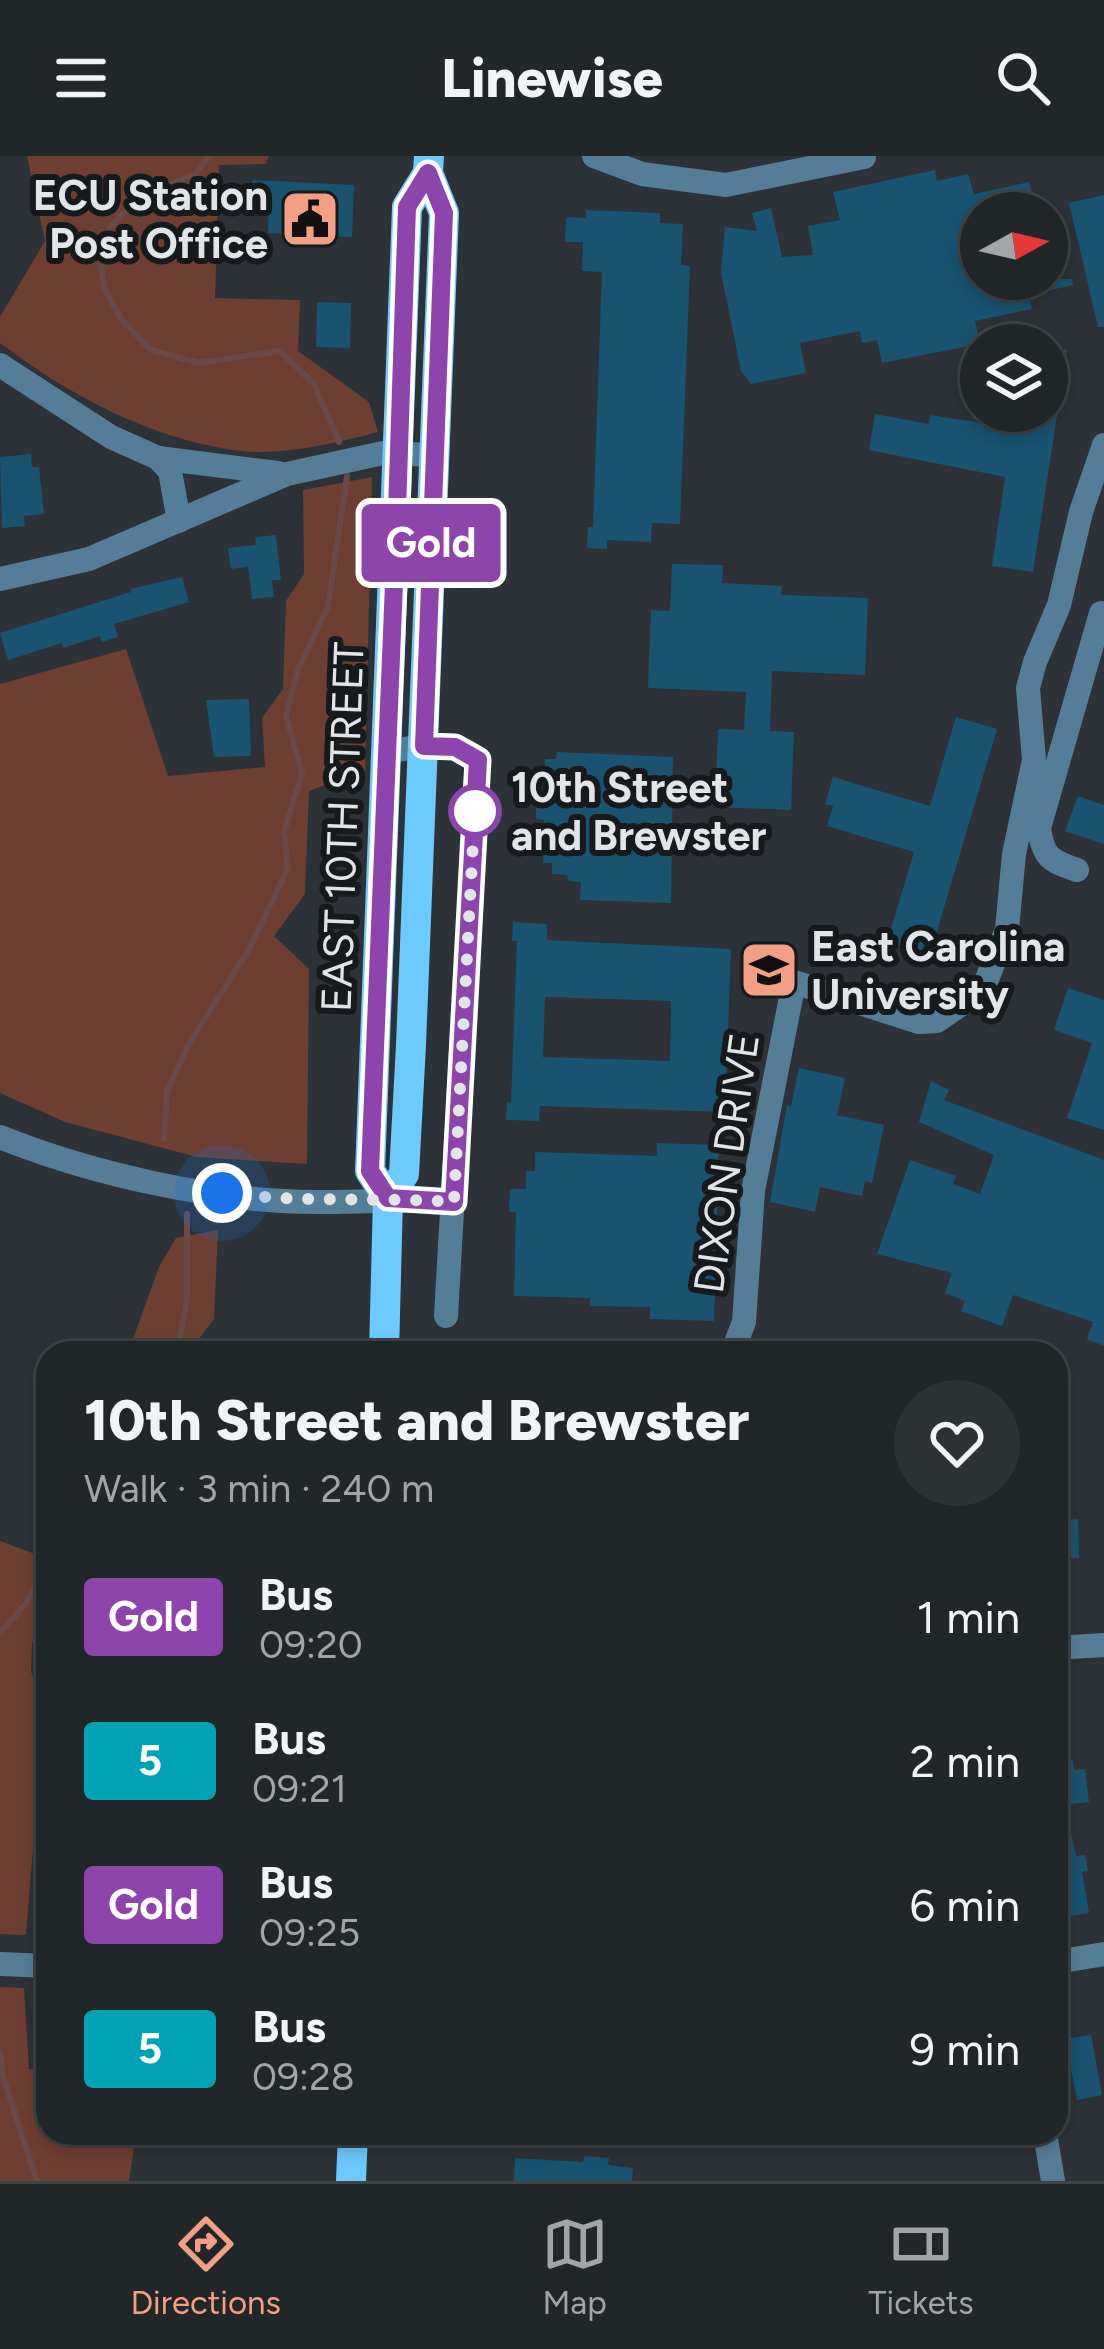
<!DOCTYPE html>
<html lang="en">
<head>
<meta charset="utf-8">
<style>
	body { margin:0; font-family:Figtree,sans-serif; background:#2d3235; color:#f1f3f6; height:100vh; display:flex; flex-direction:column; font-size:45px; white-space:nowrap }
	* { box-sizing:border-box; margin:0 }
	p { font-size:39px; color:#a2a5a8 }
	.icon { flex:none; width:66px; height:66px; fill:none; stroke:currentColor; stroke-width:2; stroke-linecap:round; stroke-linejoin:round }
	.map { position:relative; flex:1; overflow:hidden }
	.sheet { position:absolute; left:36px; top:1185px; width:1032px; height:804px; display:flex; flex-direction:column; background:#212629; border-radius:36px; box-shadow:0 6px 18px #0003,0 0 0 3px #3e4346 }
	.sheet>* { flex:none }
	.badge { padding:0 24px; border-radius:9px; font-size:42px; line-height:78px }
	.needle { width:78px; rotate:82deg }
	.controls { position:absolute; left:960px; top:36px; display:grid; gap:24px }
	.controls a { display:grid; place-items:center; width:108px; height:108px; border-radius:50%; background:#212629; box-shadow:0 6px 18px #0003,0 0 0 3px #3e4346; font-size:60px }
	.you { position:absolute; width:60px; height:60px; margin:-30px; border:9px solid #fff; border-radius:50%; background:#1a73e8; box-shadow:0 0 0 18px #1a73e833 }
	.map>.badge { position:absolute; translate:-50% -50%; box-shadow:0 0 0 6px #fff }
	.round { display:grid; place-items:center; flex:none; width:126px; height:126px; border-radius:63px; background:#2d3235 }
	.headline { display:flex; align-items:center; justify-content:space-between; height:204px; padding:0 48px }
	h1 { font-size:57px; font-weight:800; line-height:90px }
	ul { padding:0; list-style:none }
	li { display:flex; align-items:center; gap:36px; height:144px; padding:0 48px }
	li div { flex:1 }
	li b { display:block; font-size:45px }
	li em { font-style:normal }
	li .badge { min-width:132px; font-weight:700; text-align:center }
	header { display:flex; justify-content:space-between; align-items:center; height:156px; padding:0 48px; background:#212629; font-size:54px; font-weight:800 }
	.tabs { display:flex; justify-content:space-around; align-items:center; height:168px; border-top:3px solid #3e4346; background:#212629; font-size:33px; color:#a2a5a8 }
	.tabs a { display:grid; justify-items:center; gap:6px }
	.tabs .current { color:#f39f84 }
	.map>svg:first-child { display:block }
	.green { fill:#6d3f30 }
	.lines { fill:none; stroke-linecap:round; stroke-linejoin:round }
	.stream { stroke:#694a46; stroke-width:6 }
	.building { fill:#195370; fill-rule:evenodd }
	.minor { stroke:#547e97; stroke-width:24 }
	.major { stroke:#6dcafe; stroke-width:30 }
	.line-casing { stroke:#fff; stroke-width:27 }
	.line { stroke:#8e44ad; stroke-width:18 }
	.walk { stroke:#e1e5e8; stroke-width:12; stroke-dasharray:0 21.6 }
	.stop-dot { fill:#fff; stroke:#8e44ad; stroke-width:6 }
	.labels { text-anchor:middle; stroke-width:12; stroke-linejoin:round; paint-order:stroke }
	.poi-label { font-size:42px; font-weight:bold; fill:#e1e5e8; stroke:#171a1c; text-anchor:end }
	.stop-label { font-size:42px; font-weight:bold; fill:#e1e5e8; stroke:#171a1c; text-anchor:start }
	.street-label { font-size:42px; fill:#e1e5e8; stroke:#171a1c }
</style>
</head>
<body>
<header><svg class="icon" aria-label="menu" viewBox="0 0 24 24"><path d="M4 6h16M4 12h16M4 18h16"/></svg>Linewise<svg class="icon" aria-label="search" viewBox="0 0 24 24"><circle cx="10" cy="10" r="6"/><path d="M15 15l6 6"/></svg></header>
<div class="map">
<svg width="1104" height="2025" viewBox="0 0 1104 2025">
	<rect width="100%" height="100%" fill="#2c3237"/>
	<g class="green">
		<path d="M27,0H269L266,8L219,9L215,142L300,144L298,195L369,246L378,276C332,288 279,301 232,294C145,280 69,239 0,187V161L45,85Z"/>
		<polygon points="372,321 365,621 341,623 309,635 305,738 274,780 309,813 307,1008 197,1001 65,966 0,937 0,528 126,493 168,620 265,611 262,562 283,533 286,445 304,418 303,334"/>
		<polygon points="218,1074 214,1163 199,1183 195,1197 128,1197 159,1111 176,1082"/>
		<polygon points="44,1372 48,1373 48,1464 32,1486 31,1516 45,1544 26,1779 0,1778 0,1385 35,1398"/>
		<polygon points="0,1831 24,1832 29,1913 48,1915 48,1977 136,1977 129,2025 0,2025"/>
	</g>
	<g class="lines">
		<g class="stream">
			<polyline points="209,0 196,18 138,41 109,73 100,101 104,132 122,164 151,194 199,207 280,195 314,228 339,286"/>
			<polyline points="164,983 167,936 187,891 248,795 288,712 284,676 302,618 286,559 298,514 328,450 347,320"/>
			<polyline points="177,1197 187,1143 187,1058"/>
			<polyline points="0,1477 27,1446 48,1406"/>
			<polyline points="0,1897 3,1921 37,2025"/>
		</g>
	</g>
	<g class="building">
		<polygon points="935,14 937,25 968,18 974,38 1029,26 1036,57 981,57 981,123 1072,123 1073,129 1029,139 1032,153 975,165 980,188 882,207 877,184 862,187 860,175 800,187 806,217 751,228 741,215 721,117 725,71 757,75 752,57 771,52 782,101 813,99 808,70 840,64 833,36"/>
		<polygon points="253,24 354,29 352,81 268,77 269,49 251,48"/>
		<polygon points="1104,39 1104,171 1098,171 1069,47"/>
		<polygon points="586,54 660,57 660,67 683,68 681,109 690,110 680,368 652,367 651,386 607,384 607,393 587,392 588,371 593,371 602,116 582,115 583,86 565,86 566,61 586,62"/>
		<polygon points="317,146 351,147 350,192 316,191"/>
		<polygon points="1047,191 1067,194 1033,416 992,410 1005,321 869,294 875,258 929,268 930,259 1008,271 1010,255 1047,255"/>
		<polygon points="31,298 32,311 39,311 44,358 24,360 25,370 2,372 0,301"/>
		<polygon points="276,379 281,424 272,424 274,441 252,443 248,411 231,413 228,392 256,389 255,381"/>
		<polygon points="672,408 723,409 722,427 782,430 781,439 868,442 865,519 772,515 770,575 794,576 791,654 715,651 718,573 744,574 746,536 648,532 651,454 670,455"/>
		<polygon points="182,421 189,446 114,468 118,481 102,486 100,480 63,492 62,487 8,504 0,477 131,436 130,433"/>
		<polygon points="249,543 251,600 214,601 206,544"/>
		<polygon points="956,561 997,573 930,799 887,786 914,696 827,670 833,650 825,648 833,621 930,650"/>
		<polygon points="557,596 673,601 671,747 580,744 581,726 569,725 567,719 552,718 552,707 543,707 544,664 536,663 536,647 543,647 545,603 556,603"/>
		<polygon points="1078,640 1104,649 1104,688 1065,675"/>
		<path d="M513,766L547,768V784L731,793L725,956L540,950L539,965L506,964L507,946L511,947L517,785H512ZM545,841L671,845L670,905L543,901Z"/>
		<polygon points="1068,832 1104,844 1104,974 1067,962 1092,887 1054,874"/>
		<polygon points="799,912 845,922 837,959 884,969 872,1027 865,1025 862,1040 820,1031 815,1056 770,1046 787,949 791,950"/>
		<polygon points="931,925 949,934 944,944 1104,1004 1104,1190 1087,1183 1093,1166 1013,1139 1002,1170 961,1155 965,1145 945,1137 952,1117 877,1098 910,1004 956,1020 953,1028 980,1038 994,999 919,966"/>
		<polygon points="657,987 719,989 714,1165 650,1163 650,1151 590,1150 590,1142 514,1140 516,1056 509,1056 510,1033 526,1033 526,1015 535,1015 535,996 657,1000"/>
		<polygon points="1078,1363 1079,1402 1056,1403 1056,1364"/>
		<polygon points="1073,1604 1074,1614 1085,1613 1089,1646 1056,1650 1056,1607"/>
		<polygon points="1071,1676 1076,1700 1085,1699 1088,1715 1082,1716 1089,1757 1065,1761 1056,1710 1056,1678"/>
		<polygon points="1091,1879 1102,1939 1077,1944 1071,1913 1063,1914 1058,1884"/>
		<polygon points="584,2000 609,2002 608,2009 633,2012 632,2025 514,2025 515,2002 583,2006"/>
	</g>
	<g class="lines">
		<g class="minor">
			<polyline points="594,0 642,18 726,29 864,1"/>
			<polyline points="0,209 111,281 158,302 170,315 179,365"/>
			<polyline points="158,302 278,317"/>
			<polyline points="0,423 89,403 287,318 383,297 435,299"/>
			<path d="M386,596C417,591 451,582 478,603L446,1160"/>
			<path d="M1077,714C1050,705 1043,701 1039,672L1101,457"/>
			<path d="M0,981C92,1018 216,1046 316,1046C362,1046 408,1043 454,1045"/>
			<polyline points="732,1197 744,1166 753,1035 794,826 919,866 937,865 983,833 1007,773 1014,698 1034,604 1028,532 1035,506 1059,449 1081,356 1104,289"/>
			<polyline points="1056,1492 1104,1489"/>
			<polyline points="1056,1806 1104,1798"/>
			<polyline points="0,1808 48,1810"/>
			<polyline points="1045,1977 1053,2025"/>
		</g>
		<g class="major">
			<polyline points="388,1042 370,1015 407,51 428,17"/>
			<polyline points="384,1197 388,1042 404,1018 411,889 444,57 428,17 429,0"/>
			<polyline points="351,2025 353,1977"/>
		</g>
	</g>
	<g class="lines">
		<g class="line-casing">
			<polyline id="line" points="394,428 370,1015 388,1042 454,1046 478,604 455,591 424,590 444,57 428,17 407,51 396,385"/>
		</g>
		<use href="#line" class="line"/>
		<path class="walk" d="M222,1037C300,1047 376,1041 454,1046L475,649V655"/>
	</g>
	<defs>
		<g id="civic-square" transform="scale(3)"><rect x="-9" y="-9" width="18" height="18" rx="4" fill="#f39f84" stroke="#171a1c"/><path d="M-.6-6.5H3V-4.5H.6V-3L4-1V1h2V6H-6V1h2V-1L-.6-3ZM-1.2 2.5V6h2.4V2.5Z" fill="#111"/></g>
		<g id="university-square" transform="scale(3)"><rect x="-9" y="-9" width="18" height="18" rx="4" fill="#f39f84" stroke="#171a1c"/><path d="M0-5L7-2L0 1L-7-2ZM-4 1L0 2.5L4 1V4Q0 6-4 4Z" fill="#111"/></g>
	</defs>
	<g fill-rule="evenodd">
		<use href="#civic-square" x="310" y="63"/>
		<use href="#university-square" x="769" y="814"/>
	</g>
	<circle class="stop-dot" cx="475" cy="655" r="24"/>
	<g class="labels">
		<g class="poi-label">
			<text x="268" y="54">ECU Station<tspan x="268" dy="48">Post Office</tspan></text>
			<text x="811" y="805" text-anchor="start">East Carolina<tspan x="811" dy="48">University</tspan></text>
		</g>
		<g class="stop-label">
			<text x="511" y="646">10th Street<tspan x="511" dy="48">and Brewster</tspan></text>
		</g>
		<g class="street-label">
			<text transform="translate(342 671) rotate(-88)" y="15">EAST 10TH STREET</text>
			<text transform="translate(726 1007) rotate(-82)" y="15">DIXON DRIVE</text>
		</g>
	</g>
</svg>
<div class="controls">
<a><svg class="needle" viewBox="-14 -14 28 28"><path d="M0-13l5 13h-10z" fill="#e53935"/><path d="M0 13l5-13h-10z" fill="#a2a5a8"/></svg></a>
<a><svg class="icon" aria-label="layers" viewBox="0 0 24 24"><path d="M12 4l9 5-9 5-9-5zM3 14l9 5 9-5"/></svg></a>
</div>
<div class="you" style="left:222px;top:1037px"></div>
<b class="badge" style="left:431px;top:387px;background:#8e44ad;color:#fff">Gold</b>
<section class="sheet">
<div class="headline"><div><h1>10th Street and Brewster</h1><p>Walk · 3 min · 240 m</p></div><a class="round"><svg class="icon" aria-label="heart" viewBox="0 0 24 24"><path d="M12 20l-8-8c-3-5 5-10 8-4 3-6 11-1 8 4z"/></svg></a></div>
<ul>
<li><span class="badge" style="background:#8e44ad;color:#fff">Gold</span><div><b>Bus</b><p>09:20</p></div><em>1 min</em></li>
<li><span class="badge" style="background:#00a3b4;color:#fff">5</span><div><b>Bus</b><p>09:21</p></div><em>2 min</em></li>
<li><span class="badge" style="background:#8e44ad;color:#fff">Gold</span><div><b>Bus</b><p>09:25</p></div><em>6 min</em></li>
<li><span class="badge" style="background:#00a3b4;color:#fff">5</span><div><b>Bus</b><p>09:28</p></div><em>9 min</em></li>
</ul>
</section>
</div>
<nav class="tabs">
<a class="current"><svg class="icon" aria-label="directions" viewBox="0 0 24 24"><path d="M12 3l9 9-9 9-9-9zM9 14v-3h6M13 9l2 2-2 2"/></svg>Directions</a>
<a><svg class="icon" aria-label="map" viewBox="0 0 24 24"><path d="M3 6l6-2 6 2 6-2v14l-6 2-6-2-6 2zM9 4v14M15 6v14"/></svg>Map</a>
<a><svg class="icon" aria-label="tickets" viewBox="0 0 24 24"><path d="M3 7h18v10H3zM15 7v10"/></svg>Tickets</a>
</nav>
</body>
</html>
